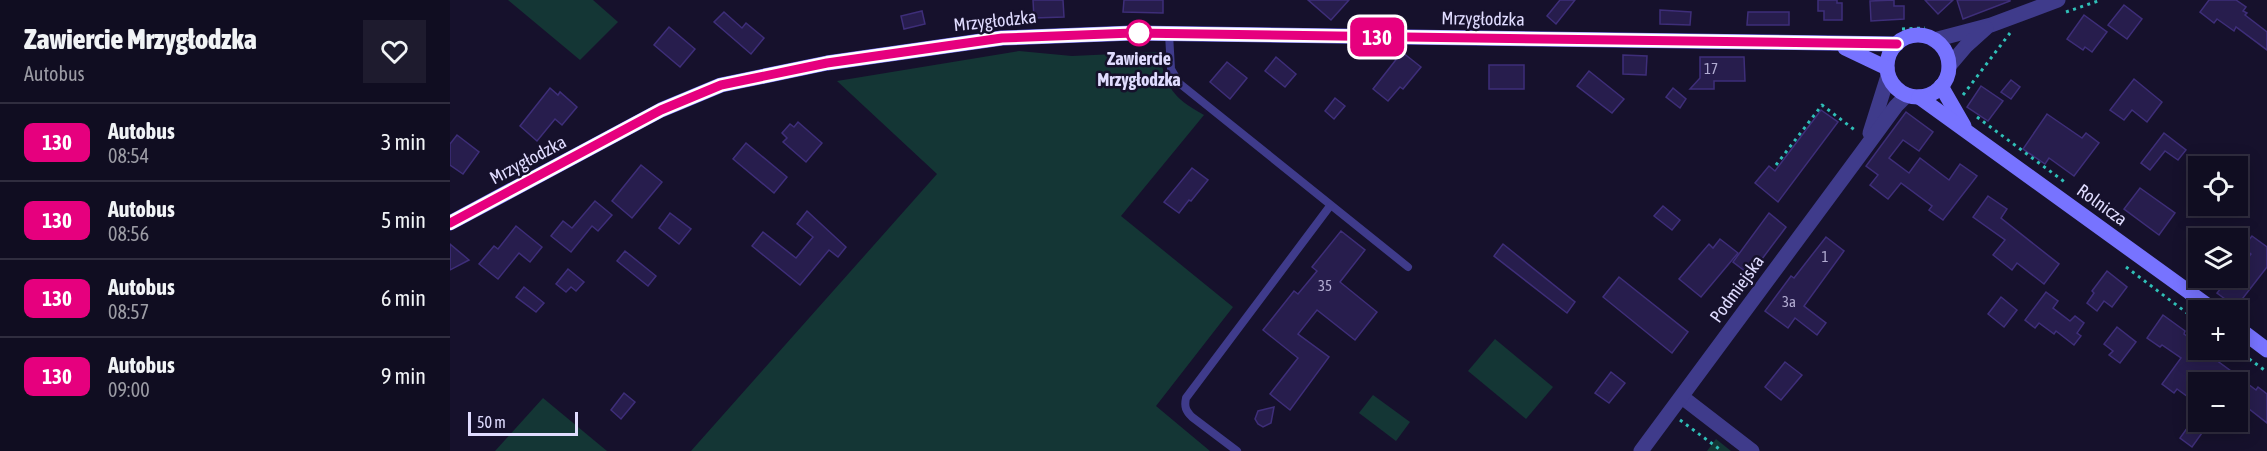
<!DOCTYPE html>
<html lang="pl">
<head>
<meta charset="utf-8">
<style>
	body { margin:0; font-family:"Asap Condensed",sans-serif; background:#1e1b2e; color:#f1f3f6; height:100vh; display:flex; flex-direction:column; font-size:22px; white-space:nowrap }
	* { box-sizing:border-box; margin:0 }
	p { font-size:20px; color:#9c9ca5 }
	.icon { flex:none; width:33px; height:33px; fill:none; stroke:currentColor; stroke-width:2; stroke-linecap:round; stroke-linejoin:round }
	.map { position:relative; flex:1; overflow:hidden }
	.drawer { display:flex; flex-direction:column; background:#100d21; width:450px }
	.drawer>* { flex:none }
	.badge { padding:0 12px; border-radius:9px; font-size:21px; line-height:39px }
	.tools { position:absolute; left:1738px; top:156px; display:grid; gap:12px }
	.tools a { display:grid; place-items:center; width:60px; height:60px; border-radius:0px; background:#100d21; box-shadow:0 3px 15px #0003,0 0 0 2px #302d3f; font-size:30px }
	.scale { position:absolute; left:18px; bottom:15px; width:110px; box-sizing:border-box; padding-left:6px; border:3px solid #e0dcff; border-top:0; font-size:16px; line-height:21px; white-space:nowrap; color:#e0dcff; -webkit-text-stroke:4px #16112c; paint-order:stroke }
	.map>.badge { position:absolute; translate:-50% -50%; box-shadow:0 0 0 3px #fff }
	.round { display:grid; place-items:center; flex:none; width:63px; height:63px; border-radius:0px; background:#1e1b2e }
	.overview { display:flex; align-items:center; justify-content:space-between; height:102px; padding:0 24px }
	h1 { font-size:28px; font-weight:800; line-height:45px }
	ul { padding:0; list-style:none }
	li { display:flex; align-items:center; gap:18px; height:78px; padding:0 24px; border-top:2px solid #302d3f }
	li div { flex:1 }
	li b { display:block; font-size:22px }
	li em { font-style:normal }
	li .badge { min-width:66px; font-weight:700; text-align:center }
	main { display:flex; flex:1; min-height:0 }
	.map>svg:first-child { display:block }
	.green { fill:#143635 }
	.building { fill:#271d4d; stroke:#3e2e79; stroke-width:1.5 }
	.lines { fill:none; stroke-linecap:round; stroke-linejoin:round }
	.path { stroke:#2fc0b8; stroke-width:3; stroke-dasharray:3 4.5; stroke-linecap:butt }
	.lane { stroke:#3f3b8b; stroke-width:8 }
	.street { stroke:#3f3b8b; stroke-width:15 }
	.secondary { stroke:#7773ff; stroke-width:15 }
	.line-casing { stroke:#fff; stroke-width:14 }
	.line { stroke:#e6007e; stroke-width:9 }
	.stop-dot { fill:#fff; stroke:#e6007e; stroke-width:3 }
	.labels { text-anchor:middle; stroke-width:5; stroke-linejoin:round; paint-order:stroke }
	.number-label { font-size:15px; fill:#b2acd2 }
	.street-label { font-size:18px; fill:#e0dcff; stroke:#16112c }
	.stop-label { font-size:18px; font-weight:bold; fill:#e0dcff; stroke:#16112c }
</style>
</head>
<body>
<main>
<section class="drawer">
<div class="overview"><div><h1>Zawiercie Mrzygłodzka</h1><p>Autobus</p></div><a class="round"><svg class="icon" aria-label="heart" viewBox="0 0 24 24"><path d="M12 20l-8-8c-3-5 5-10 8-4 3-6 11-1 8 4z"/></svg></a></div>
<ul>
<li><span class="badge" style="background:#e6007e;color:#fff">130</span><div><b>Autobus</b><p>08:54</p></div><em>3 min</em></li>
<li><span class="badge" style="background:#e6007e;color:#fff">130</span><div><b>Autobus</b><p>08:56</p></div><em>5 min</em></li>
<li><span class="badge" style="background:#e6007e;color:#fff">130</span><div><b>Autobus</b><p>08:57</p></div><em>6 min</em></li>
<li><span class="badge" style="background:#e6007e;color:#fff">130</span><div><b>Autobus</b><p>09:00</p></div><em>9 min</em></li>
</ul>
</section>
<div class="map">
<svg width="1817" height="451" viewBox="0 0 1817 451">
	<rect width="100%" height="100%" fill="#16112c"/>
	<g class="green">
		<polygon points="58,0 143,0 168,22 130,60"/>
		<path d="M569,51L622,56L708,52C718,88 720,96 754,115L671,216L783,307L706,406L760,451H241L487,174L387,81Z"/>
		<polygon points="1045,339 1103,387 1076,419 1018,371"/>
		<polygon points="923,395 960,422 946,441 909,413"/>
		<polygon points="93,398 157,451 45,451"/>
		<polygon points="1266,439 1281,451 1257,451"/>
	</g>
	<g class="building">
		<polygon points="583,0 613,0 614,17 584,18"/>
		<polygon points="674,0 713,0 713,13 673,12"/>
		<polygon points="858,0 899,0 881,20"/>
		<polygon points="1110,0 1125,0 1106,24 1097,16"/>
		<polygon points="1368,0 1387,0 1387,3 1392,3 1392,20 1374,20 1374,11 1368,11"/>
		<polygon points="1444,0 1444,6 1454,6 1454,19 1421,21 1420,1"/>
		<polygon points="1475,0 1503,0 1488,14"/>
		<polygon points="1507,0 1560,0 1560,1 1513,19"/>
		<polygon points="1759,0 1786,0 1796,7 1793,11 1797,13 1795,15 1817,32 1817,50 1786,27 1784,31 1767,19 1764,23 1750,12"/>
		<polygon points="1674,5 1692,19 1677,39 1658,25"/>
		<polygon points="1210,10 1241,12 1240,25 1210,24"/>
		<polygon points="472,11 475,24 454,29 451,16"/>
		<polygon points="274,12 292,28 296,23 314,38 301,54 264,22"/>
		<polygon points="1298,12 1339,12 1339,25 1297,25"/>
		<polygon points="1634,15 1657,32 1642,52 1635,47 1633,50 1617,39"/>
		<polygon points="219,27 245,49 230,67 204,45"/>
		<polygon points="952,52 971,67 953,89 950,87 938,101 923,89"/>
		<polygon points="1173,55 1197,56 1196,75 1173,74"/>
		<polygon points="826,57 846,74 835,87 815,71"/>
		<polygon points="1250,57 1294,57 1295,81 1264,81 1264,89 1240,89 1250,78"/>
		<polygon points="777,62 797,78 780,99 760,82"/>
		<rect x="1039" y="65" width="35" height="24"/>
		<polygon points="1139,71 1174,99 1162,113 1127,86"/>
		<polygon points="1684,79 1712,102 1697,122 1682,110 1674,120 1660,110"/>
		<polygon points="1561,80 1570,87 1561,99 1551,92"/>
		<polygon points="1531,86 1553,101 1538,121 1517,107"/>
		<polygon points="100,88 108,95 110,92 127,107 112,125 105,119 87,141 70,126"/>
		<polygon points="1223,88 1236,99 1230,108 1216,97"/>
		<polygon points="885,98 895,106 884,119 875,111"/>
		<polygon points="1371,110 1388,122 1328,202 1305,183 1319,166 1325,171"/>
		<polygon points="1456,112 1483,132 1469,151 1453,140 1439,158 1459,173 1470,158 1499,180 1510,164 1527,176 1493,220 1479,210 1482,206 1451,183 1438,199 1420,185 1428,175 1416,166"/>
		<polygon points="1597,114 1632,138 1636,133 1649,143 1624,176 1599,158 1595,164 1573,149"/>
		<polygon points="348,122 372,143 356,162 333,142 337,138 332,133 340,124 344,127"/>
		<polygon points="1714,133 1736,150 1728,160 1715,151 1700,170 1691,163"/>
		<polygon points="7,135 29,152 13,174 0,165 0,144"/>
		<polygon points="296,143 337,177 324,193 283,159"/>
		<polygon points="191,165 212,182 182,218 162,201"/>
		<polygon points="742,168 758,180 741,201 739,200 729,213 714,202"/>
		<polygon points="1690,188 1725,213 1709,235 1674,209"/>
		<polygon points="1538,196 1557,209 1551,218 1609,264 1594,284 1567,263 1562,270 1543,255 1555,240 1523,217"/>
		<polygon points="145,201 162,215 148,231 142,226 121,252 101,236 113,221 122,228"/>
		<polygon points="1213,206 1230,220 1222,230 1204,216"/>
		<polygon points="357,211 396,247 388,257 379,250 350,285 302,246 313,232 346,258 363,237 347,224"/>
		<polygon points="220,213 241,229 229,244 209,228"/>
		<polygon points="1319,213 1336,227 1300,275 1283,262"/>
		<polygon points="66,226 92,247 80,262 69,253 48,279 29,264 44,246 48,249"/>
		<polygon points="891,231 915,250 890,282 927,312 905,340 867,310 848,334 879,357 840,410 820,394 848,358 813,330 844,291 848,294 867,271 862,267"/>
		<polygon points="1802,236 1817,247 1817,267 1786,307 1767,293 1779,278 1788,278 1788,271 1801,254 1793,247"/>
		<polygon points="1376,237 1394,251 1354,306 1376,323 1367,335 1345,318 1338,328 1315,311 1341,276 1344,278"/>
		<polygon points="1270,239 1288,253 1251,297 1229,279 1259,244 1263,248"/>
		<polygon points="0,244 19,260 0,270"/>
		<polygon points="1053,244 1125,302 1117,313 1044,256"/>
		<polygon points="175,251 206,276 198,286 167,261"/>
		<polygon points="118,269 134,282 126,291 121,287 116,292 106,284"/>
		<polygon points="1657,271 1677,287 1662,307 1654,301 1647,311 1637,303 1644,293 1642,291"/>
		<polygon points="1169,277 1238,332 1222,353 1153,297"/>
		<polygon points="74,287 94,303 86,312 66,297"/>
		<polygon points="1596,292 1608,301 1603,308 1620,321 1625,316 1634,323 1627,333 1631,336 1624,345 1606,331 1604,334 1589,323 1585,328 1575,320"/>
		<polygon points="1551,297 1567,310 1554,327 1538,314"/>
		<polygon points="1713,315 1735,331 1734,334 1749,345 1749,350 1755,350 1759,352 1758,354 1796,382 1749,382 1749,405 1727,389 1724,393 1712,384 1731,358 1712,345 1710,347 1697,338"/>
		<polygon points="1667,327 1686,342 1670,363 1659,355 1663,351 1654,344"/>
		<polygon points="1335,362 1352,375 1331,400 1315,387"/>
		<polygon points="1161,372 1175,383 1159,403 1145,393"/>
		<polygon points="1798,384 1806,390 1808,387 1817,394 1817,423 1794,405 1796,403 1788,397"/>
		<polygon points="174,393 185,402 171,419 161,410"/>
		<polygon points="824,407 821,423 813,427 808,424 805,419 808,411"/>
		<polygon points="1745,417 1757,426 1742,447 1730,438"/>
	</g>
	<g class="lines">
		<g class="path">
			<polyline points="1616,12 1651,0"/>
			<polyline points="1452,29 1475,28"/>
			<polyline points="1513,95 1560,33"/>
			<polyline points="1527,117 1616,183"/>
			<polyline points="1326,165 1372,105 1406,131"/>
			<polyline points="1676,267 1749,322"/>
			<polyline points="1778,303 1792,313"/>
			<polyline points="1787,350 1817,372"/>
			<polyline points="1230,420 1272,451"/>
		</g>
		<g class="lane">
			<polyline points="719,34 721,69 729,83 958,267"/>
			<path d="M787,451L742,417C736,411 734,407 736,398L880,206"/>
		</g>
		<g class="street">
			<polyline points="1484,40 1541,25 1608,0"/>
			<polyline points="1499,66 1516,46 1536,28"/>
			<polyline points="1420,133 1438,76"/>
			<polyline points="1232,397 1302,451"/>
			<polyline points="1191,451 1413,151 1446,106 1457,95"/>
		</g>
		<g class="secondary">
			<circle cx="1468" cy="66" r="31"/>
			<polyline points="1395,48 1437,68"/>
			<polyline points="1491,86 1514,126"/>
			<polyline points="1469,97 1764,310"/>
			<polyline points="0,223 211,110 271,85 377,63 552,38 683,33 1447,44"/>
			<polyline points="1788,328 1817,350"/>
		</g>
	</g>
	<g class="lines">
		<g class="line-casing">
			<polyline id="line" points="0,223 211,110 271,85 377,63 552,38 683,33 1447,44"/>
		</g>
		<use href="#line" class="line"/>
	</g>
	<circle class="stop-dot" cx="689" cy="33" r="12"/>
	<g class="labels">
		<g class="number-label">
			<text x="1261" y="74">17</text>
			<text x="1375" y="262">1</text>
			<text x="875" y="291">35</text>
			<text x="1339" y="307">3a</text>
		</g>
		<g class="street-label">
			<text transform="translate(1033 19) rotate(1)" y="6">Mrzygłodzka</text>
			<text transform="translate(545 21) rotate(-6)" y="6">Mrzygłodzka</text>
			<text transform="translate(78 160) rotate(-28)" y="6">Mrzygłodzka</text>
			<text transform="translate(1652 205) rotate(36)" y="6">Rolnicza</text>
			<text transform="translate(1287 289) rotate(-54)" y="6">Podmiejska</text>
		</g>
		<g class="stop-label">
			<text x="689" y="65">Zawiercie<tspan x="689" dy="21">Mrzygłodzka</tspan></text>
		</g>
	</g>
</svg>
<div class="tools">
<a><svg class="icon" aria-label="locate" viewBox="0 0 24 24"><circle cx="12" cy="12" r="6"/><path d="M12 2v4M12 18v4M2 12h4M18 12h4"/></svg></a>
<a><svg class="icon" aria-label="layers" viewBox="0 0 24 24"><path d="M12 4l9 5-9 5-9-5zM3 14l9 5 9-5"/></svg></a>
<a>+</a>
<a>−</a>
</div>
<div class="scale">50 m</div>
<b class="badge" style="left:927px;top:37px;background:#e6007e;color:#fff">130</b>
</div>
</main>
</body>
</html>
